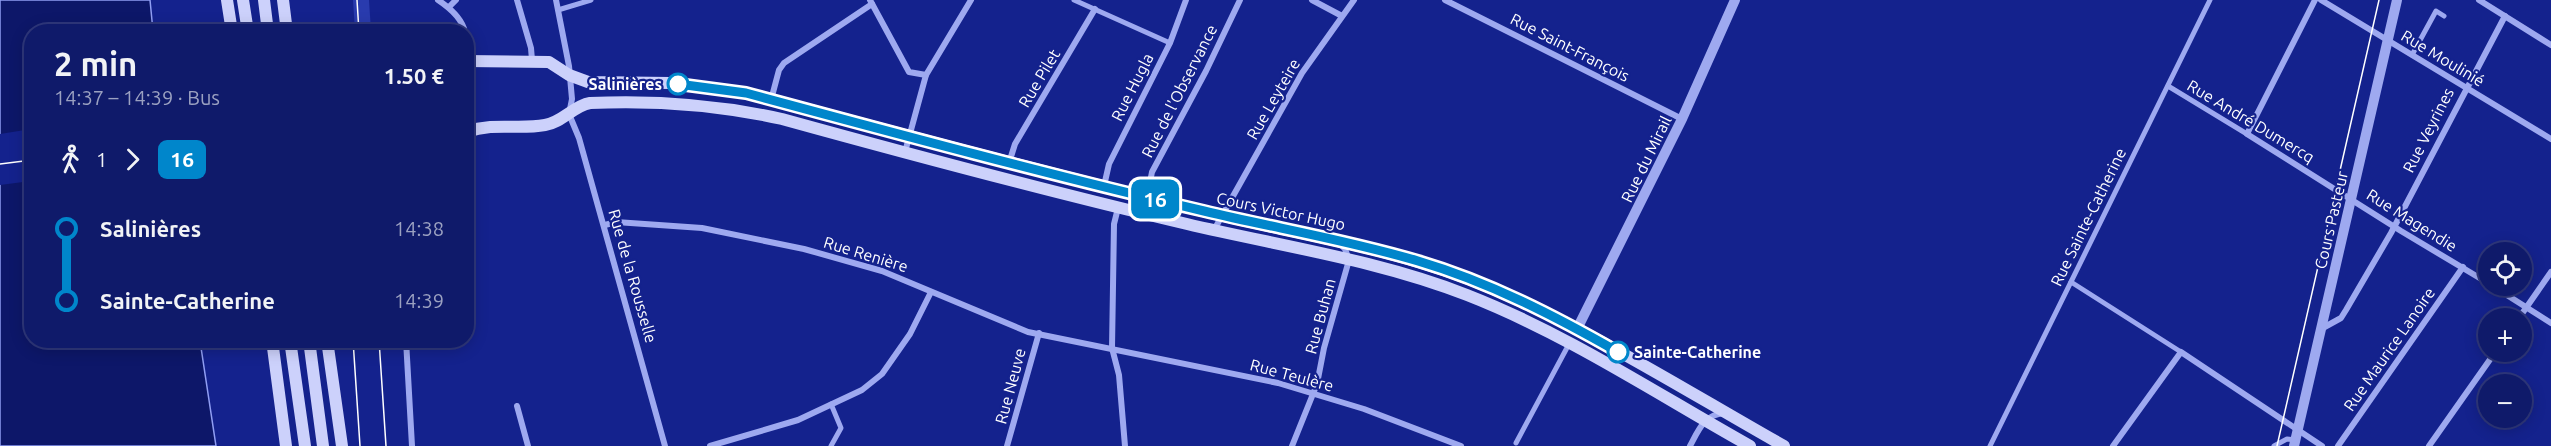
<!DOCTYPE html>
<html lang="fr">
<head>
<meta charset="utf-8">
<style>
	body { margin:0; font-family:Ubuntu,sans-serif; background:#182370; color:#f1f3f6; height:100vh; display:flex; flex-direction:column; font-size:22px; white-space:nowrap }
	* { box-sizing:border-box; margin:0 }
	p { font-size:20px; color:#9ba1c1 }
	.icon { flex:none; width:33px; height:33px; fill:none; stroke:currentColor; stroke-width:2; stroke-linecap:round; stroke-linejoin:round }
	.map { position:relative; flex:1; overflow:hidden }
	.details { position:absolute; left:24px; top:24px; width:450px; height:324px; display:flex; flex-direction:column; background:#0f1a6a; border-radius:24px; box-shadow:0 3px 15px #0003,0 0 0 2px #2f387e }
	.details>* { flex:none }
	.badge { padding:0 12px; border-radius:9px; font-size:21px; line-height:39px }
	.controls { position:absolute; left:2478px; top:242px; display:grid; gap:12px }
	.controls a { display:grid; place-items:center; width:54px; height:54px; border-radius:50%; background:#0f1a6a; box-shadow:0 3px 15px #0003,0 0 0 2px #2f387e; font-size:30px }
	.map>.badge { position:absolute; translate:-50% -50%; box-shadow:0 0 0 3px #fff }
	.legs { display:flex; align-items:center; gap:9px; height:66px; padding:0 30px; font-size:20px }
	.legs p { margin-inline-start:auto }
	.overview { display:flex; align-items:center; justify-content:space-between; height:102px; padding:0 30px }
	h1 { font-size:33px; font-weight:700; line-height:45px }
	ul { padding:0 30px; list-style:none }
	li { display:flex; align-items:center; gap:21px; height:72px; font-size:22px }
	li i { display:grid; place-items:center; width:9px; height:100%; margin:0 8px; background:currentColor }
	li i::after { content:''; width:15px; height:15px; margin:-8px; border:4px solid; border-radius:50%; background:#0f1a6a }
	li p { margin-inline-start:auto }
	li:first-child i { background:linear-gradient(#0000 50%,currentColor 0) }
	li:last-child i { background:linear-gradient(currentColor 50%,#0000 0) }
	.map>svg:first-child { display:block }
	.green { fill:#293bae }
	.water { fill:#0d1769; stroke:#909ef3; stroke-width:1.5 }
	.pier { fill:#14228d }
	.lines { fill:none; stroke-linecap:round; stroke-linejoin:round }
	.pedestrian { stroke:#9ea9f0; stroke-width:5 }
	.minor { stroke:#9ea9f0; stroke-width:6 }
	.tertiary { stroke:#9ea9f0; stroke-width:10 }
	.secondary { stroke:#ccd1fb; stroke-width:12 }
	.tram { stroke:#fff; stroke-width:1.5 }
	.line-1-casing { stroke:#fff; stroke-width:14 }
	.line-1 { stroke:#0086cb; stroke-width:9 }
	.stop-1-dot { fill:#fff; stroke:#0086cb; stroke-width:3 }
	.labels { text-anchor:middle; stroke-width:4.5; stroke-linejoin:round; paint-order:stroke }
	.street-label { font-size:16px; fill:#fff; stroke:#14228d }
	.stop-label { font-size:16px; font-weight:bold; fill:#fff; stroke:#14228d; text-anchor:end }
</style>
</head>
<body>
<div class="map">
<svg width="2551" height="446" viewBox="0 0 2551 446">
	<rect width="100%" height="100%" fill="#14228d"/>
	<polygon class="green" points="353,0 369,0 371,31 355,31"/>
	<polygon class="water" points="0,0 150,0 153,31 32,32 32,340 200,341 216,446 0,446"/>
	<polygon class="pier" points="31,129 31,181 0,185 0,134"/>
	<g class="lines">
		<g class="pedestrian">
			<polyline points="1074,0 1170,43"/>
			<polyline points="558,10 591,0"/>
			<polyline points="2412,55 2436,11 2444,16"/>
			<polyline points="2168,86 2247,134"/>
			<polyline points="2071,282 2181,352"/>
			<polyline points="1516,443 1569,344"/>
			<polyline points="831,446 841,428 831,404"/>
			<polyline points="1990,446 2210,0"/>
			<polyline points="2274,446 2287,439 2296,440"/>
		</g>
		<g class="minor">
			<path d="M438,0C450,8 462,18 465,32"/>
			<polyline points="517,0 531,48 532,60"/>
			<polyline points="556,0 569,66 572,99 569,114 579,138 665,446"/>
			<polyline points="870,0 909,72 926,75"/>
			<polyline points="1312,0 1342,16"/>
			<polyline points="1445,0 1682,119"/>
			<polyline points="2315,0 2247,134 2401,231 2488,283"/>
			<polyline points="2321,0 2551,139"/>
			<polyline points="2479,0 2551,45"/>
			<polyline points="449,7 456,0"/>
			<polyline points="466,37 468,60"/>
			<polyline points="771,100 779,70 784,63 872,4"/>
			<polyline points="905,152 926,75 971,0"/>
			<polyline points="466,157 469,132"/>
			<polyline points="1009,163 1015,144 1095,9"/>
			<polyline points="1104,186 1109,164 1170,43 1186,0"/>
			<polyline points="1147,197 1152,172 1206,71 1240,0"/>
			<polyline points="1118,208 1114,224 1112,348 1119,375 1125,446"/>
			<polyline points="605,225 616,222 702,228 804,249 882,271 1028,332 1278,383 1364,409 1461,446"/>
			<polyline points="1214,230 1302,73 1354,0"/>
			<polyline points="2491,285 2551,323"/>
			<polyline points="2519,318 2551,272"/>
			<polyline points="2321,329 2341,318 2346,310 2391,233 2505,16"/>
			<polyline points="406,340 412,446"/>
			<polyline points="517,406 528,446"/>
			<polyline points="710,446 798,420 862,390 882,374 910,334 931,292"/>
			<polyline points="1007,446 1039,333"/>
			<polyline points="1292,446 1317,384 1324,348 1349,260 1345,249 1339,243"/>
			<path d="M1690,446C1699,429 1704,415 1724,413"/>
			<polyline points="2113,446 2181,352 2322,446"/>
			<polyline points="2338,446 2463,267"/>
			<polyline points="2429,446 2496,351"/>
		</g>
		<g class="tertiary">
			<polyline points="1577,329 1682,119 1735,0"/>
			<polyline points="2294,446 2397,0"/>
		</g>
		<g class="secondary">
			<polyline points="227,0 232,32"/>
			<polyline points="243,0 248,32"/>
			<polyline points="264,0 268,32"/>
			<polyline points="283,0 287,32"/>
			<path d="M466,61L549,62L569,75L588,82L670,83L746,93C898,133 1049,174 1202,211C1292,233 1384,246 1471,280C1580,323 1681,388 1784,446"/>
			<path d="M466,132C496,122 517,130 545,125C563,122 573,106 590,103C655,100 719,105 782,119C916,156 1051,192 1187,224C1280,246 1378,260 1467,295C1567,334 1657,394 1750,446"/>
			<polyline points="272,340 286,446"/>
			<polyline points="290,340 305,446"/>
			<polyline points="309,340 323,446"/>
			<polyline points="327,340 342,446"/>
		</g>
		<g class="tram">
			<polyline points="357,0 359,32"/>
			<polyline points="0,164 32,160"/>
			<polyline points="353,340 360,446"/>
			<polyline points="379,340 386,446"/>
			<polyline points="2277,446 2379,0"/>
		</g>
	</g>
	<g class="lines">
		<g class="line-1-casing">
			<path id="line-1" d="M678,84L746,93C898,134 1050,175 1204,211C1275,228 1348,240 1418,261C1489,282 1555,316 1618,352"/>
		</g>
		<use href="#line-1" class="line-1"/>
	</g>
	<g class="stop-1-dot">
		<circle cx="678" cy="84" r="10"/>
		<circle cx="1618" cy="352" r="10"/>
	</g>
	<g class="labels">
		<g class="street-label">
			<text transform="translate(1570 47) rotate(27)" y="6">Rue Saint-François</text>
			<text transform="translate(2443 58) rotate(31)" y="6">Rue Moulinié</text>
			<text transform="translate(1039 78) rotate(-59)" y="6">Rue Pilet</text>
			<text transform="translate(1132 87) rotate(-63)" y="6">Rue Hugla</text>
			<text transform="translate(1179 91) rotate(-63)" y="6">Rue de l'Observance</text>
			<text transform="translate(1273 99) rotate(-60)" y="6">Rue Leyteire</text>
			<text transform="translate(2251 121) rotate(31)" y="6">Rue André Dumercq</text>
			<text transform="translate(2428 130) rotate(-63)" y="6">Rue Veyrines</text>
			<text transform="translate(1646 159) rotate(-64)" y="6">Rue du Mirail</text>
			<text transform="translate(1281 211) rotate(12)" y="6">Cours Victor Hugo</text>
			<text transform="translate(2088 217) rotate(-64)" y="6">Rue Sainte-Catherine</text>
			<text transform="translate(2331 220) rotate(-77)" y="6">Cours Pasteur</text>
			<text transform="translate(2412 220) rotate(32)" y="6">Rue Magendie</text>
			<text transform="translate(866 254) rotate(17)" y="6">Rue Renière</text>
			<text transform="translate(633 276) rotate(74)" y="6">Rue de la Rousselle</text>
			<text transform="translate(1320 316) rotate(-75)" y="6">Rue Buhan</text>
			<text transform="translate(2389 349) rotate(-55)" y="6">Rue Maurice Lanoire</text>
			<text transform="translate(1292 375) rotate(15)" y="6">Rue Teulère</text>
			<text transform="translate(1010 386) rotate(-75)" y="6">Rue Neuve</text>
		</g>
		<g class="stop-label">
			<text x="662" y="90">Salinières</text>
			<text x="1634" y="358" text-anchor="start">Sainte-Catherine</text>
		</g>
	</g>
</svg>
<div class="controls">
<a><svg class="icon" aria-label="locate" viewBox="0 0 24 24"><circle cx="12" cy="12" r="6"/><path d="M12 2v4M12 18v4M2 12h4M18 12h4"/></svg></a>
<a>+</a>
<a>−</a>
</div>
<b class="badge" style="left:1155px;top:199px;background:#0086cb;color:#fff">16</b>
<section class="details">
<div class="overview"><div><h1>2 min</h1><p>14:37 – 14:39 · Bus</p></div><b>1.50 €</b></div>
<div class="legs"><svg class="icon" aria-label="walk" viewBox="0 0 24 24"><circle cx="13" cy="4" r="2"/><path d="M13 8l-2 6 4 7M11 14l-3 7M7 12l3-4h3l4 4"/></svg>1<svg class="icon" aria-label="forward" viewBox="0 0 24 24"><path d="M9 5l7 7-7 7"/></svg><b class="badge" style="background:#0086cb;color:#fff">16</b></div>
<ul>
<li><i style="color:#0086cb"></i><b>Salinières</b><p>14:38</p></li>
<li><i style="color:#0086cb"></i><b>Sainte-Catherine</b><p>14:39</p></li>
</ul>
</section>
</div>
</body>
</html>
